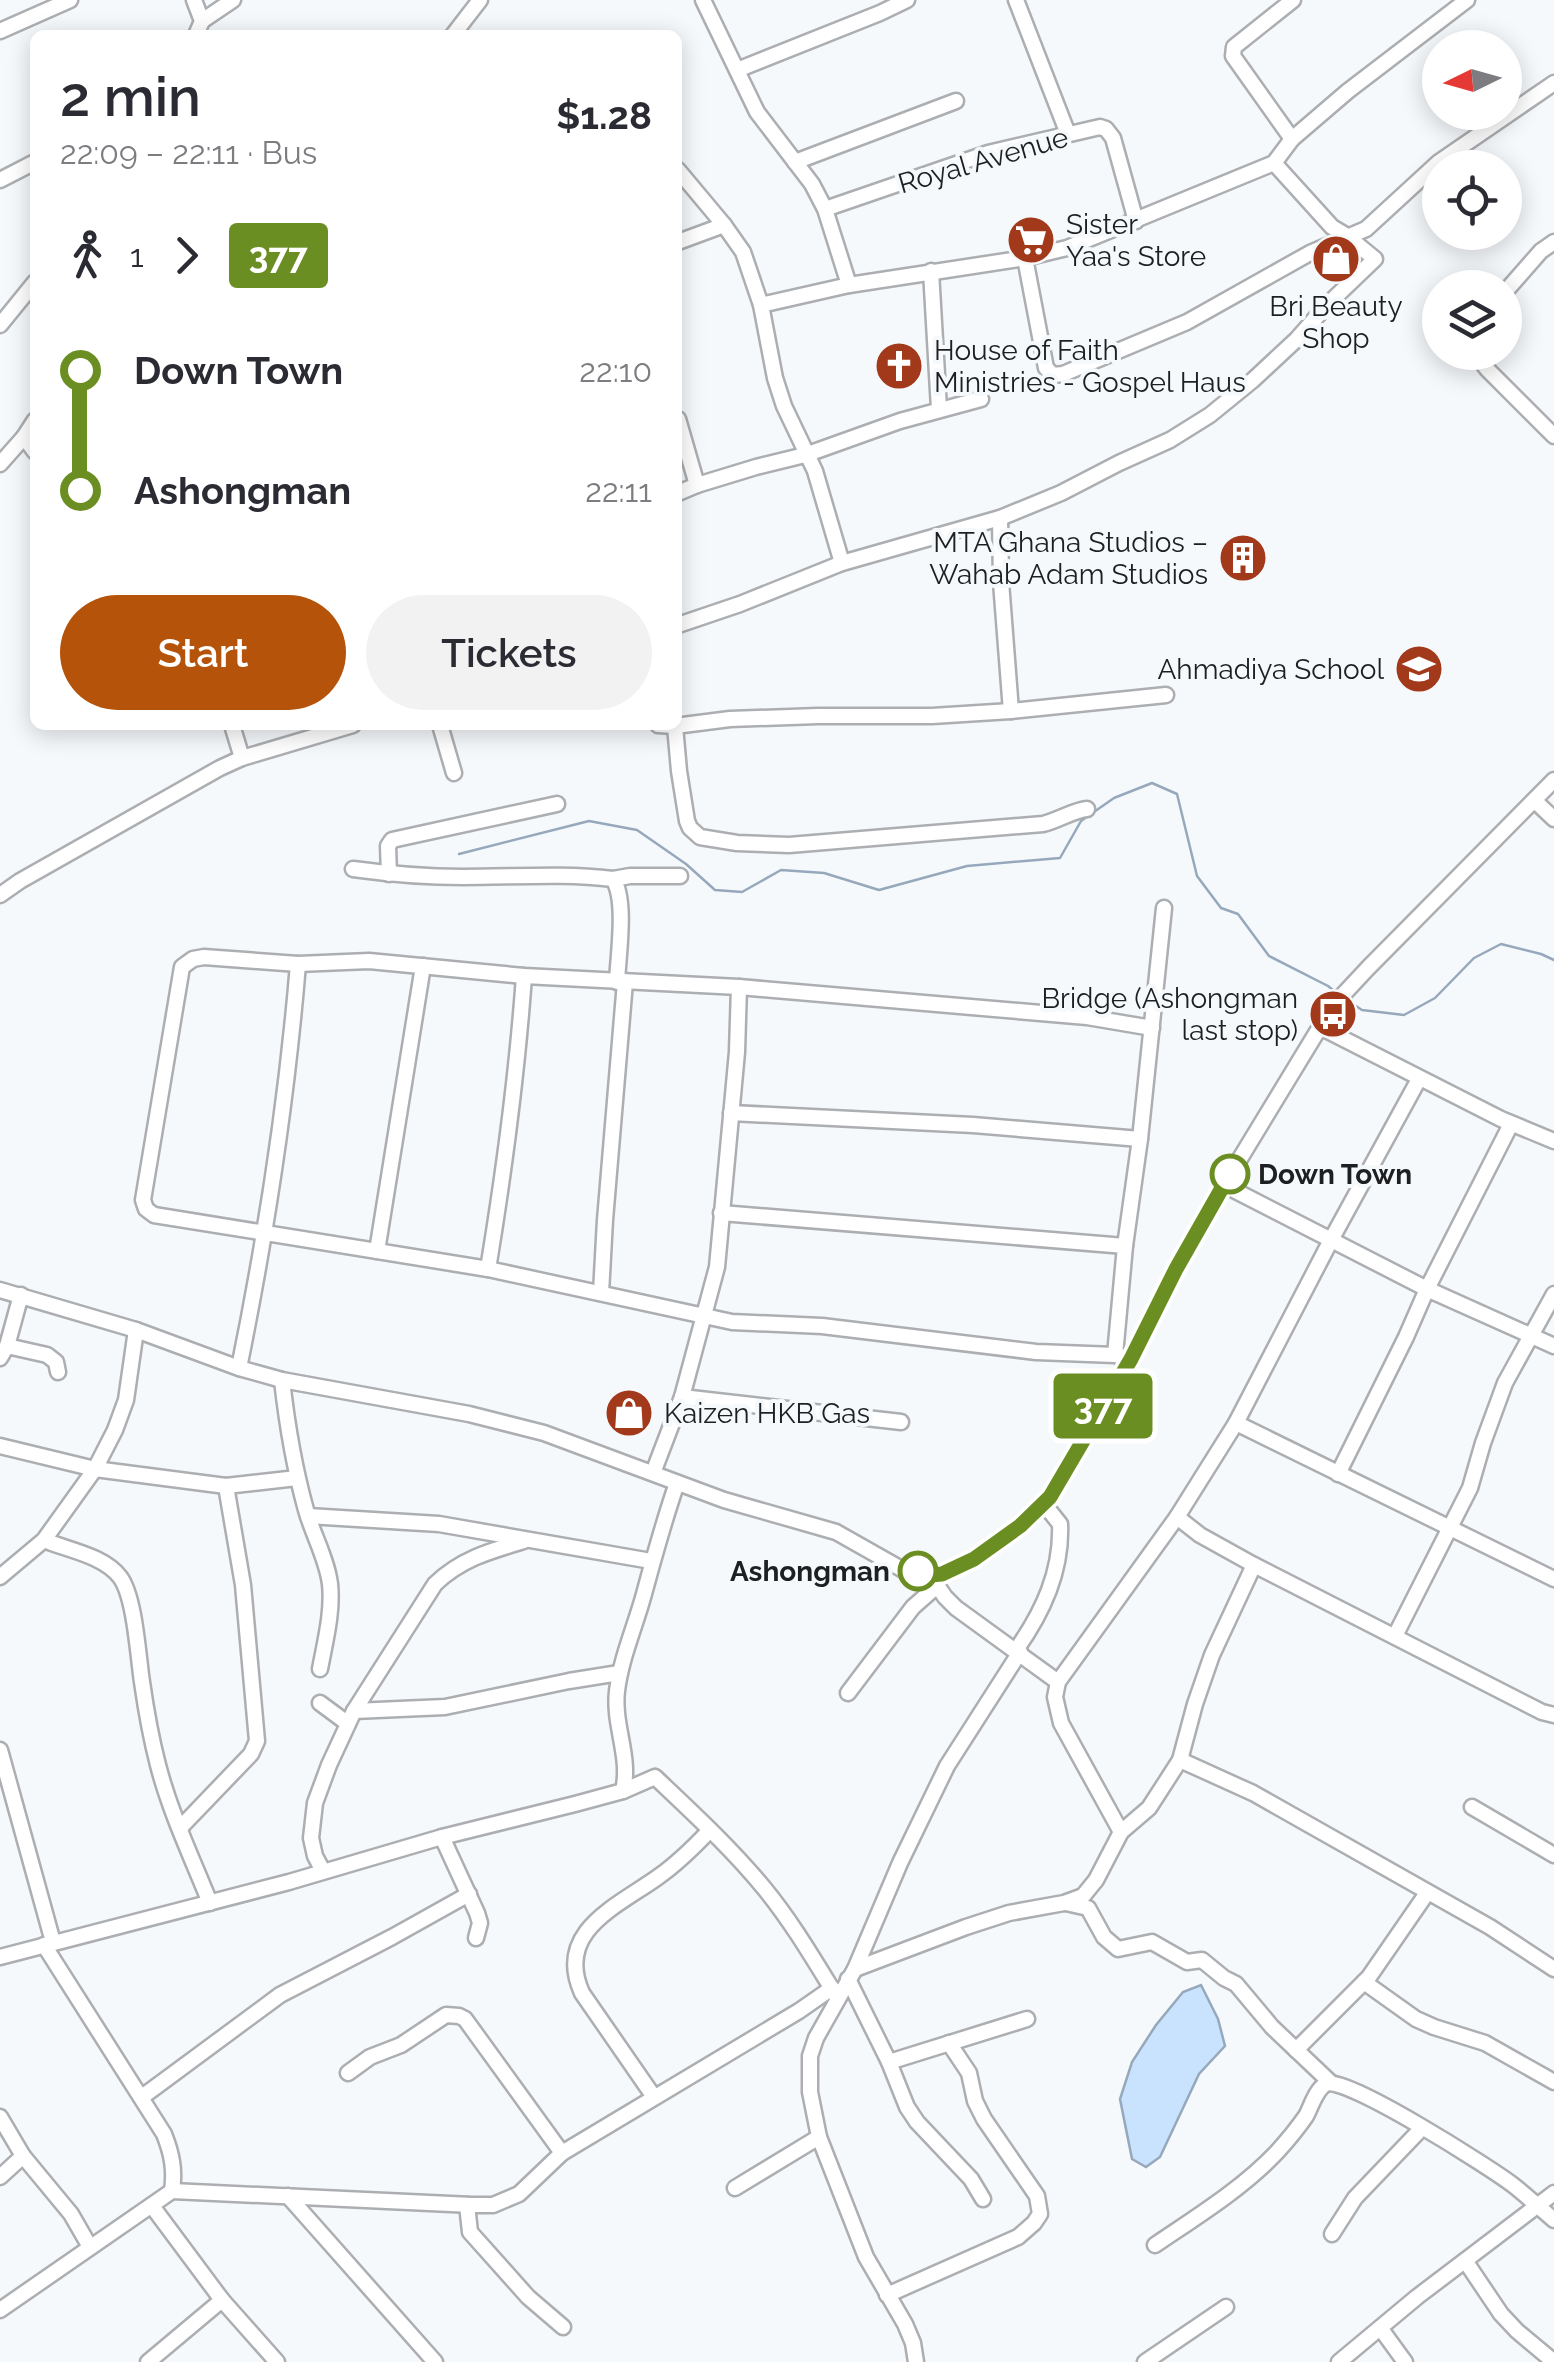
<!DOCTYPE html>
<html lang="en">
<head>
<meta charset="utf-8">
<style>
	body { margin:0; font-family:Raleway,sans-serif; background:#f2f2f3; color:#2b2b33; height:100vh; display:flex; flex-direction:column; font-size:38px; white-space:nowrap }
	* { box-sizing:border-box; margin:0 }
	p { font-size:32px; color:#7c7c81 }
	.icon { flex:none; width:55px; height:55px; fill:none; stroke:currentColor; stroke-width:2; stroke-linecap:round; stroke-linejoin:round }
	.map { position:relative; flex:1; overflow:hidden }
	.panel { position:absolute; left:30px; top:30px; width:652px; height:700px; display:flex; flex-direction:column; background:#fff; border-radius:15px; box-shadow:0 5px 25px #0003 }
	.panel>* { flex:none }
	.badge { padding:0 20px; border-radius:8px; font-size:35px; line-height:65px }
	.needle { width:65px; rotate:265deg }
	.tools { position:absolute; left:1422px; top:30px; display:grid; gap:20px }
	.tools a { display:grid; place-items:center; width:100px; height:100px; border-radius:50%; background:#fff; box-shadow:0 5px 25px #0003; font-size:50px }
	.map>.badge { position:absolute; translate:-50% -50%; box-shadow:0 0 0 5px #fff }
	.legs { display:flex; align-items:center; gap:15px; height:110px; padding:0 30px; font-size:32px }
	.legs p { margin-inline-start:auto }
	.summary { display:flex; align-items:center; justify-content:space-between; height:170px; padding:0 30px }
	h1 { font-size:55px; font-weight:600; line-height:75px }
	.action { display:flex; gap:20px; margin-top:auto; padding:20px 30px }
	.action a { flex:1; height:115px; border-radius:60px; background:#b45309; color:#fff; font-size:40px; font-weight:600; line-height:115px; text-align:center }
	.action a+a { background:#f2f2f3; color:#2b2b33 }
	ul { padding:0 30px; list-style:none }
	li { display:flex; align-items:center; gap:35px; height:120px; font-size:38px }
	li i { display:grid; place-items:center; width:15px; height:100%; margin:0 12px; background:currentColor }
	li i::after { content:''; width:25px; height:25px; margin:-12px; border:8px solid; border-radius:50%; background:#fff }
	li p { margin-inline-start:auto }
	li:first-child i { background:linear-gradient(#0000 50%,currentColor 0) }
	li:last-child i { background:linear-gradient(currentColor 50%,#0000 0) }
	.map>svg:first-child { display:block }
	.water { fill:#c9e3fe; stroke:#96a8bb; stroke-width:2.5 }
	.lines { fill:none; stroke-linecap:round; stroke-linejoin:round }
	.stream { stroke:#96a8bb; stroke-width:2.5 }
	.minor-casing { stroke:#acaeb1; stroke-width:19 }
	.minor { stroke:#fff; stroke-width:14 }
	.line-1-casing { stroke:#fff; stroke-width:22 }
	.line-1 { stroke:#6b8e23; stroke-width:15 }
	.stop-1-dot { fill:#fff; stroke:#6b8e23; stroke-width:5 }
	.labels { text-anchor:middle; stroke-width:8; stroke-linejoin:round; paint-order:stroke }
	.street-label { font-size:28px; fill:#1e1f20; stroke:#f6f9fc }
	.poi-label { font-size:28px; fill:#1e1f20; stroke:#f6f9fc; text-anchor:start }
	.stop-label { font-size:28px; font-weight:bold; fill:#1e1f20; stroke:#f6f9fc; text-anchor:start }
</style>
</head>
<body>
<div class="map">
<svg width="1554" height="2362" viewBox="0 0 1554 2362">
	<rect width="100%" height="100%" fill="#f6f9fc"/>
	<polygon class="water" points="1201,1985 1218,2019 1225,2046 1199,2074 1160,2157 1146,2167 1132,2159 1120,2099 1132,2062 1156,2025 1183,1992"/>
	<g class="lines">
		<g class="stream">
			<polyline points="459,854 589,821 637,830 686,864 715,890 742,892 781,870 824,873 879,890 967,866 1060,858 1081,821 1114,798 1152,783 1177,794 1197,876 1221,908 1238,914 1269,956 1328,986 1338,994"/>
			<polyline points="1344,998 1362,1010 1404,1015 1435,998 1474,958 1501,944 1541,954 1554,960"/>
		</g>
		<g class="minor-casing">
			<g id="minor">
				<polyline points="194,0 202,21 196,35"/>
				<polyline points="703,0 757,112 812,184 825,209 849,285"/>
				<polyline points="1016,0 1068,134"/>
				<polyline points="202,21 233,0"/>
				<polyline points="0,31 70,0"/>
				<polyline points="453,35 480,0"/>
				<polyline points="737,70 880,13 907,0"/>
				<polyline points="1292,139 1233,56 1234,47 1293,0"/>
				<polyline points="795,162 956,101"/>
				<polyline points="678,170 724,225 743,252 761,305 775,378 784,406 815,471 842,563"/>
				<polyline points="0,180 35,162"/>
				<polyline points="825,209 988,153 1100,127 1106,129 1113,138 1136,221"/>
				<polyline points="678,242 724,225"/>
				<polyline points="1025,258 1046,368 1053,375 1063,374 1187,322 1310,253 1366,229 1439,162 1554,83"/>
				<polyline points="931,271 939,409"/>
				<polyline points="1505,292 1541,251 1554,242"/>
				<polyline points="761,305 849,285 1025,258 1067,248 1274,163 1292,139 1348,91 1467,0"/>
				<polyline points="0,325 35,282"/>
				<polyline points="1474,352 1487,369 1554,436"/>
				<polyline points="678,419 697,485"/>
				<polyline points="24,437 35,452"/>
				<polyline points="0,464 24,437 35,420"/>
				<polyline points="678,493 697,485 756,467 805,455 900,421 981,399"/>
				<polyline points="1000,518 1001,582 1011,711"/>
				<polyline points="678,625 740,604 842,563 1000,518 1061,493 1119,463 1170,440 1210,415 1253,380 1297,339 1327,305 1375,259 1347,236 1332,227 1274,163"/>
				<polyline points="232,725 242,758"/>
				<polyline points="440,725 454,773"/>
				<polyline points="658,725 675,726 730,719 818,716 932,716 1011,711 1166,695"/>
				<path d="M675,726L679,771L687,821L690,828L700,837L737,843L789,845L1043,824C1059,820 1074,810 1087,809"/>
				<polyline points="1535,801 1554,819"/>
				<path d="M353,869C390,874 426,877 463,877C514,877 563,873 613,879C627,900 618,956 617,982"/>
				<polyline points="389,874 388,846 392,840 557,804"/>
				<polyline points="613,879 630,876 680,876"/>
				<polyline points="0,895 20,881 220,768 242,758 353,725"/>
				<polyline points="1320,1027 1501,1119 1554,1141"/>
				<polyline points="731,1113 973,1125 1140,1139"/>
				<polyline points="1224,1185 1427,1289 1554,1346"/>
				<polyline points="721,1213 1125,1246"/>
				<polyline points="377,1251 423,966"/>
				<path d="M488,1269C504,1172 517,1075 524,976"/>
				<path d="M0,1290L136,1330L239,1368L282,1380L469,1414L544,1433L724,1500L836,1532L905,1571C916,1571 926,1576 937,1574C969,1570 1029,1522 1050,1497L1131,1359L1176,1269L1224,1185L1320,1027L1340,998L1368,968L1554,780"/>
				<polyline points="601,1293 605,1220 625,982"/>
				<polyline points="7,1346 47,1355 56,1362 58,1372"/>
				<polyline points="1115,1355 1125,1246 1140,1139 1164,908"/>
				<polyline points="0,1358 7,1346 21,1295"/>
				<polyline points="1131,1359 1115,1355 1036,1352 822,1326 732,1322 488,1269 154,1215 146,1209 143,1200 182,967 193,959 204,957 298,964 369,961 524,976 739,987 1087,1017 1152,1028"/>
				<path d="M239,1368C266,1235 287,1099 298,964"/>
				<path d="M282,1380C287,1425 294,1467 306,1510C313,1535 327,1559 330,1584C333,1612 325,1642 320,1669"/>
				<polyline points="682,1397 901,1422"/>
				<polyline points="1236,1423 1554,1579"/>
				<polyline points="0,1446 95,1469 226,1486 297,1478"/>
				<polyline points="653,1473 682,1397 717,1267 737,1052 739,987"/>
				<polyline points="1338,1474 1406,1337 1427,1289 1511,1124"/>
				<polyline points="308,1516 439,1524 651,1561"/>
				<polyline points="1177,1517 1200,1535 1254,1565 1542,1712 1554,1715"/>
				<path d="M44,1540C67,1550 103,1555 120,1577C135,1597 138,1656 142,1682C146,1710 151,1738 158,1765C170,1812 192,1858 210,1903"/>
				<polyline points="930,1575 945,1597 956,1608 1058,1682"/>
				<polyline points="0,1577 44,1540 95,1469 115,1430 126,1400 136,1330"/>
				<polyline points="1395,1636 1470,1488 1483,1443 1505,1383 1554,1294"/>
				<path d="M1016,1650C1043,1612 1062,1571 1060,1524L1044,1504"/>
				<polyline points="848,1693 913,1607 937,1586"/>
				<polyline points="320,1703 347,1723"/>
				<polyline points="354,1711 445,1707 569,1681 619,1673"/>
				<polyline points="0,1750 53,1942"/>
				<polyline points="1180,1760 1253,1793 1490,1927 1554,1969"/>
				<path d="M623,1791C631,1756 613,1726 617,1691C621,1658 635,1627 644,1594C654,1557 664,1520 677,1483"/>
				<polyline points="1472,1807 1554,1855"/>
				<polyline points="180,1828 251,1754 257,1741 243,1585 226,1486"/>
				<polyline points="1121,1832 1061,1723 1055,1697 1058,1682 1177,1517 1236,1423 1331,1240 1419,1079"/>
				<polyline points="442,1837 477,1913 480,1923 476,1938"/>
				<path d="M323,1871L315,1856L311,1838L315,1803L329,1765L354,1711L435,1584C461,1559 490,1551 524,1541"/>
				<polyline points="1066,1903 1088,1908 1104,1937 1118,1949 1152,1942 1187,1962 1202,1960 1224,1978 1236,1984 1272,2027 1330,2082"/>
				<path d="M44,1945L164,2134C172,2154 175,2170 172,2191"/>
				<path d="M0,1957L289,1882L442,1837L575,1804L623,1791L655,1777C693,1813 731,1848 764,1888C792,1922 814,1960 837,1997"/>
				<polyline points="855,1969 966,1927 1009,1913 1064,1903 1083,1896 1096,1880 1121,1832 1149,1808 1180,1760 1195,1704 1212,1655 1254,1565"/>
				<polyline points="848,1979 889,2062 907,2107 917,2122 971,2179 983,2199"/>
				<polyline points="1364,1982 1416,2019 1434,2027 1485,2043 1554,2082"/>
				<polyline points="1296,2050 1369,1977 1427,1893"/>
				<polyline points="889,2062 1027,2019"/>
				<polyline points="348,2073 370,2057 401,2045 446,2015 459,2016 465,2019 562,2153"/>
				<polyline points="142,2097 280,1995 392,1937 469,1894"/>
				<path d="M654,2097L582,1993C554,1931 618,1906 658,1877C678,1863 694,1847 710,1830"/>
				<polyline points="0,2117 23,2156 71,2214 90,2247"/>
				<polyline points="0,2177 23,2156"/>
				<polyline points="735,2188 819,2137"/>
				<polyline points="288,2196 435,2362"/>
				<polyline points="467,2205 470,2232 528,2297 563,2327"/>
				<polyline points="152,2206 222,2300 277,2362"/>
				<polyline points="1332,2234 1355,2198 1422,2128"/>
				<path d="M1155,2245C1196,2217 1242,2189 1277,2152C1287,2141 1297,2129 1306,2116C1311,2107 1316,2089 1326,2084C1343,2074 1491,2168 1513,2185C1527,2196 1540,2208 1554,2220"/>
				<polyline points="1466,2262 1501,2314 1517,2331 1554,2362"/>
				<polyline points="887,2295 1018,2237 1034,2223 1040,2214 1037,2196 984,2119 975,2101 969,2073 949,2043"/>
				<polyline points="0,2310 172,2191 472,2205 493,2205 519,2194 562,2153 799,2011 832,1988"/>
				<polyline points="1381,2329 1405,2362"/>
				<polyline points="148,2362 222,2300"/>
				<polyline points="916,2362 913,2343 905,2324 866,2257 819,2137 810,2092 810,2056 816,2038 855,1969 900,1863 947,1766 1020,1652"/>
				<polyline points="1145,2362 1226,2307"/>
				<polyline points="1339,2362 1417,2297 1554,2193"/>
			</g>
		</g>
		<use href="#minor" class="minor"/>
	</g>
	<g class="lines">
		<g class="line-1-casing">
			<polyline id="line-1" points="918,1571 930,1575 942,1574 974,1559 1020,1526 1050,1497 1131,1359 1176,1269 1230,1174"/>
		</g>
		<use href="#line-1" class="line-1"/>
	</g>
	<defs>
		<g id="supermarket-disc" transform="scale(2.5)"><circle r="9.5" fill="#a1391a" stroke="#f6f9fc"/><path d="M-6-5.5h2.5l.6 2H6L4.5 2H-2.5L-4.4-4H-6ZM-1.5 3.2a1.3 1.3 0 1 0 .1 0ZM3 3.2a1.3 1.3 0 1 0 .1 0Z" fill="#fff"/></g>
		<g id="shop-disc" transform="scale(2.5)"><circle r="9.5" fill="#a1391a" stroke="#f6f9fc"/><path d="M-5-2.5h2.3a2.7 3.5 0 0 1 5.4 0H5L5.5 6h-11ZM-1.5-2.5h3a1.5 2.3 0 0 0-3 0Z" fill="#fff"/></g>
		<g id="church-disc" transform="scale(2.5)"><circle r="9.5" fill="#a1391a" stroke="#f6f9fc"/><path d="M-1.2-6h2.4v3.5h3.3v2.4h-3.3V6h-2.4V-.1h-3.3v-2.4h3.3Z" fill="#fff"/></g>
		<g id="building-disc" transform="scale(2.5)"><circle r="9.5" fill="#a1391a" stroke="#f6f9fc"/><path d="M-4-6H4V6H1V3H-1V6H-4ZM-2.5-4.3h1.7v1.8h-1.7ZM.8-4.3h1.7v1.8H.8ZM-2.5-1h1.7V.8h-1.7ZM.8-1h1.7V.8H.8Z" fill="#fff"/></g>
		<g id="school-disc" transform="scale(2.5)"><circle r="9.5" fill="#a1391a" stroke="#f6f9fc"/><path d="M0-5L7-2L0 1L-7-2ZM-4 1L0 2.5L4 1V4Q0 6-4 4Z" fill="#fff"/></g>
		<g id="bus-disc" transform="scale(2.5)"><circle r="9.5" fill="#a1391a" stroke="#f6f9fc"/><path d="M-5-6H5V4H4V6H2V4H-2V6H-4V4H-5ZM-3.5-4V0h7V-4ZM-3.5 1.2v1.5H-2V1.2ZM2 1.2v1.5H3.5V1.2Z" fill="#fff"/></g>
	</defs>
	<g fill-rule="evenodd">
		<use href="#supermarket-disc" x="1031" y="240"/>
		<use href="#shop-disc" x="1336" y="259"/>
		<use href="#church-disc" x="899" y="366"/>
		<use href="#building-disc" x="1243" y="558"/>
		<use href="#school-disc" x="1419" y="669"/>
		<use href="#bus-disc" x="1333" y="1014"/>
		<use href="#shop-disc" x="629" y="1413"/>
	</g>
	<g class="stop-1-dot">
		<circle cx="1230" cy="1174" r="18"/>
		<circle cx="918" cy="1571" r="18"/>
	</g>
	<g class="labels">
		<g class="street-label">
			<text transform="translate(983 160) rotate(-16)" y="10">Royal Avenue</text>
		</g>
		<g class="poi-label">
			<text x="1066" y="234">Sister<tspan x="1066" dy="32">Yaa's Store</tspan></text>
			<text x="1336" y="316" text-anchor="middle">Bri Beauty<tspan x="1336" dy="32">Shop</tspan></text>
			<text x="934" y="360">House of Faith<tspan x="934" dy="32">Ministries - Gospel Haus</tspan></text>
			<text x="1208" y="552" text-anchor="end">MTA Ghana Studios –<tspan x="1208" dy="32">Wahab Adam Studios</tspan></text>
			<text x="1384" y="679" text-anchor="end">Ahmadiya School</text>
			<text x="1298" y="1008" text-anchor="end">Bridge (Ashongman<tspan x="1298" dy="32">last stop)</tspan></text>
			<text x="664" y="1423">Kaizen HKB Gas</text>
		</g>
		<g class="stop-label">
			<text x="1258" y="1184">Down Town</text>
			<text x="890" y="1581" text-anchor="end">Ashongman</text>
		</g>
	</g>
</svg>
<div class="tools">
<a><svg class="needle" viewBox="-14 -14 28 28"><path d="M0-13l5 13h-10z" fill="#e53935"/><path d="M0 13l5-13h-10z" fill="#7c7c81"/></svg></a>
<a><svg class="icon" aria-label="locate" viewBox="0 0 24 24"><circle cx="12" cy="12" r="6"/><path d="M12 2v4M12 18v4M2 12h4M18 12h4"/></svg></a>
<a><svg class="icon" aria-label="layers" viewBox="0 0 24 24"><path d="M12 4l9 5-9 5-9-5zM3 14l9 5 9-5"/></svg></a>
</div>
<b class="badge" style="left:1103px;top:1406px;background:#6b8e23;color:#fff">377</b>
<section class="panel">
<div class="summary"><div><h1>2 min</h1><p>22:09 – 22:11 · Bus</p></div><b>$1.28</b></div>
<div class="legs"><svg class="icon" aria-label="walk" viewBox="0 0 24 24"><circle cx="13" cy="4" r="2"/><path d="M13 8l-2 6 4 7M11 14l-3 7M7 12l3-4h3l4 4"/></svg>1<svg class="icon" aria-label="forward" viewBox="0 0 24 24"><path d="M9 5l7 7-7 7"/></svg><b class="badge" style="background:#6b8e23;color:#fff">377</b></div>
<ul>
<li><i style="color:#6b8e23"></i><b>Down Town</b><p>22:10</p></li>
<li><i style="color:#6b8e23"></i><b>Ashongman</b><p>22:11</p></li>
</ul>
<div class="action"><a>Start</a><a>Tickets</a></div>
</section>
</div>
</body>
</html>
